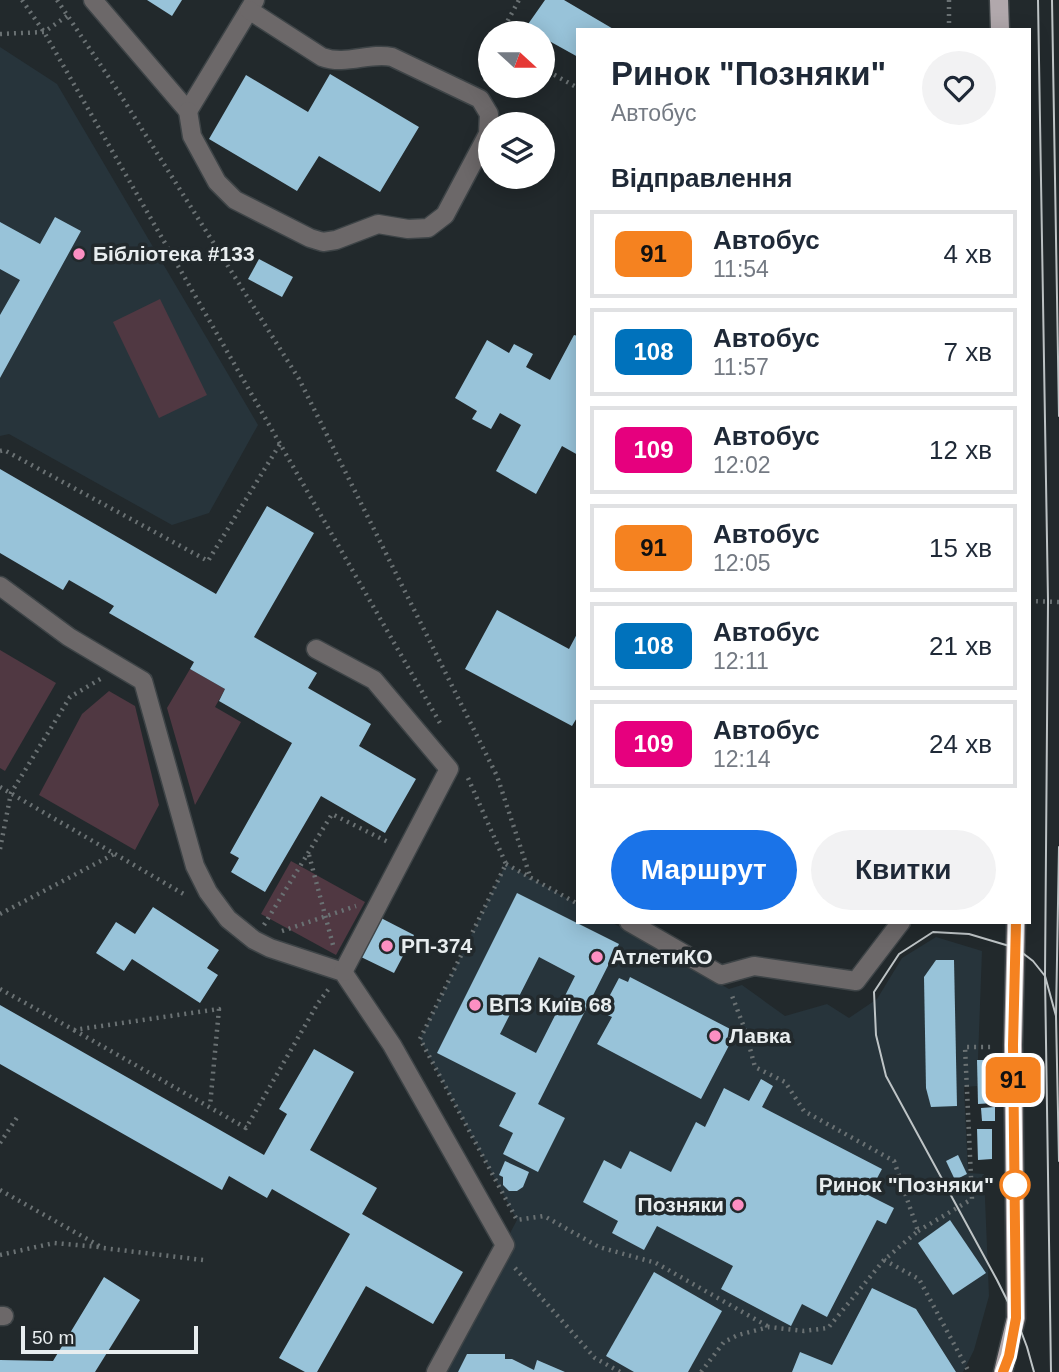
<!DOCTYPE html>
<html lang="uk">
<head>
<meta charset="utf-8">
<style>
	body { margin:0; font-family:Helvetica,sans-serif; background:#f2f2f3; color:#1f2937; height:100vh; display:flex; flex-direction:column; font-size:26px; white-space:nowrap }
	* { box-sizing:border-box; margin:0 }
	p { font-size:23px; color:#747a83 }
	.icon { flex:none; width:38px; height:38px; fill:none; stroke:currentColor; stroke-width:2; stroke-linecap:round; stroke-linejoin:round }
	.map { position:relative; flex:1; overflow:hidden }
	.panel { position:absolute; left:576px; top:28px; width:455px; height:896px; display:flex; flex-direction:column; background:#fff; border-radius:0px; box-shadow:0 4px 18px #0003 }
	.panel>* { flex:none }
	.badge { padding:0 14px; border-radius:10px; font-size:24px; line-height:46px }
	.needle { width:46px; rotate:111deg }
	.controls { position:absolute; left:478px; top:21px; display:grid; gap:14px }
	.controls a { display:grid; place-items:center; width:77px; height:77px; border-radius:50%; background:#fff; box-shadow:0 4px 18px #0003; font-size:35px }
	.scale { position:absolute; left:21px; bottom:18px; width:177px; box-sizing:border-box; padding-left:7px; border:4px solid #e8edef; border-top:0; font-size:19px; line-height:24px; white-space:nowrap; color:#e8edef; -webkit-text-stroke:5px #22292c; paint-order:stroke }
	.map>.badge { position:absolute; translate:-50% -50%; box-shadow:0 0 0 4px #fff }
	h2 { padding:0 35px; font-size:26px; line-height:63px }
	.round { display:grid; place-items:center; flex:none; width:74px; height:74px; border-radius:37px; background:#f2f2f3 }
	.overview { display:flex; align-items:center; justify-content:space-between; height:119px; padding:0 35px }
	h1 { font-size:33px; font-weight:600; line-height:52px }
	.button { display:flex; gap:14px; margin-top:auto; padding:14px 35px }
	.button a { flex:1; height:80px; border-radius:42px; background:#1a73e8; color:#fff; font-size:28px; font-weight:600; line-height:80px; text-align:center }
	.button a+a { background:#f2f2f3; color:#1f2937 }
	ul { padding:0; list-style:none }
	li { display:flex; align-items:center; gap:21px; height:88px; margin:0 14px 10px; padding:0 21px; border:4px solid #e0e1e3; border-radius:0px }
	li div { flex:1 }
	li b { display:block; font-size:26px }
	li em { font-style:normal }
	li .badge { min-width:77px; font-weight:700; text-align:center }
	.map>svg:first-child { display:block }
	.built { fill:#27343b }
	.green { fill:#503842 }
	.building { fill:#98c3d9; fill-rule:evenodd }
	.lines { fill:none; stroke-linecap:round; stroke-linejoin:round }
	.minor-casing { stroke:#3e4447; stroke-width:21 }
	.major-casing { stroke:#3e4447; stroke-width:21 }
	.path { stroke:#6a7173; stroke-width:4.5; stroke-dasharray:2 5; stroke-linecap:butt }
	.minor { stroke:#6c6869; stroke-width:18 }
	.major { stroke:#b1a8ac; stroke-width:18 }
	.tram { stroke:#bec4c6; stroke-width:2 }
	.line-casing { stroke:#fff; stroke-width:16 }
	.line { stroke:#f58220; stroke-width:10 }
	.poi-dot { fill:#fc8fc2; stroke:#22292c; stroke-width:2.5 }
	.stop-dot { fill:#fff; stroke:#f58220; stroke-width:3.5 }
	.labels { text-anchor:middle; stroke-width:7; stroke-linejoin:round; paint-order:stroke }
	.poi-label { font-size:21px; font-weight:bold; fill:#e8edef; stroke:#22292c; text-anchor:start }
	.stop-label { font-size:21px; font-weight:bold; fill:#e8edef; stroke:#22292c; text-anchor:end }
</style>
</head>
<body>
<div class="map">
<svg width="1059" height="1372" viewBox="0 0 1059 1372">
	<rect width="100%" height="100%" fill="#22292c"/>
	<g class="built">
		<polygon points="0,47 57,84 258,425 209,513 172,525 9,434 0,436"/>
		<polygon points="506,864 577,904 578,922 611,922 729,989 742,985 785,1016 827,1004 849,1018 877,999 902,958 936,937 982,951 977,1086 964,1087 968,1173 984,1174 989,1296 974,1350 963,1372 436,1372 517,1220 420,1039"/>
	</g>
	<g class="green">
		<polygon points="160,299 207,395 159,418 113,322"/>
		<polygon points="0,650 56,683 5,771 0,768"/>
		<polygon points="190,669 225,689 215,707 241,722 195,805 167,708"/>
		<polygon points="109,691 135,706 159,805 135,850 39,795 82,714"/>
		<polygon points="291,861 365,902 336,955 261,914"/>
	</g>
	<g class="building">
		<polygon points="147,0 182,0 172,16"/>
		<polygon points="545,0 564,0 615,30 578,30 578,57 542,37 542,33 537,33 526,27"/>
		<polygon points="330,74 419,127 380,192 319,156 297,191 209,139 246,75 308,112"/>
		<polygon points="55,217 81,231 0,378 0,315 20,280 0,269 0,222 40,244"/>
		<polygon points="259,259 293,277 282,297 248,279"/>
		<polygon points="574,335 578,336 578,455 562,446 536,494 496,471 521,425 500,413 491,429 472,419 477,411 455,398 487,340 509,353 514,344 533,354 526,367 550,380"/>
		<polygon points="0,469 216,594 267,506 314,533 254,637 317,673 308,688 371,724 359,746 416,779 385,833 321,796 265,892 231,872 239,858 230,853 292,743 219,701 225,689 190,669 194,662 109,613 114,606 69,580 63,590 0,553"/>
		<polygon points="497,610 569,649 578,632 578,716 572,726 465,669"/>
		<path d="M517,893L619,944L538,1104L565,1118L538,1172L503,1154L513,1133L499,1126L516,1093L437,1053ZM539,957L575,976L536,1053L500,1034Z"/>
		<polygon points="153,907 219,950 207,968 218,975 200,1003 132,959 124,971 96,953 116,922 135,934"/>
		<polygon points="381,918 414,935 394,973 361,957"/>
		<polygon points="936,960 954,960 957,1106 931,1107 926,1088 924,977"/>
		<polygon points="630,977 736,1032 701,1099 597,1044 612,1017 601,1012 619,978 628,982"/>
		<polygon points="0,1005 264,1155 287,1114 279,1109 314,1049 354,1072 310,1150 377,1188 362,1214 463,1272 433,1324 366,1286 317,1372 305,1372 279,1358 350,1234 272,1189 267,1198 229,1176 222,1190 0,1064"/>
		<polygon points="977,1060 994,1060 994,1103 978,1104"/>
		<polygon points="761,1079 773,1086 762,1107 882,1169 868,1195 894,1208 886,1224 877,1220 827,1317 802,1304 791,1326 721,1289 733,1266 657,1226 644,1250 612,1233 618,1221 583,1202 604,1160 621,1169 630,1151 671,1172 696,1122 705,1127 724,1088 749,1101"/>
		<polygon points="995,1107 995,1121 982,1121 981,1108"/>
		<polygon points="977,1129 992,1129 992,1159 978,1160"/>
		<polygon points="958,1155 967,1174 955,1180 946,1161"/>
		<polygon points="505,1161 529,1172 523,1187 517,1191 509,1191 503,1185 503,1177 499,1175"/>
		<polygon points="950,1220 986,1273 953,1295 918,1243"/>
		<polygon points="654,1272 722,1311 688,1372 634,1372 606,1356"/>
		<polygon points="104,1277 140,1300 95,1372 0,1372 0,1360 53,1361"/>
		<polygon points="872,1288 916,1309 956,1372 792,1372 800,1352 832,1365"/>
		<polygon points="467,1354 505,1354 505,1359 512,1359 534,1370 537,1360 565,1372 458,1372"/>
	</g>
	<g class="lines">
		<g class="minor-casing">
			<g id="minor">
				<polyline points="93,0 188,111 255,0"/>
				<path d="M188,111L192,136L217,182L235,200L310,238L323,242L336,240L378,224L408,229L428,228L445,215L488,134L489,114L480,99L392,57C369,52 346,66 322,57L249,10"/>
				<polyline points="0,586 69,637 143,681 195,866 208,892 228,919 254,940 270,948 343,972 392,1045 505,1245 436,1372"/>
				<polyline points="316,649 374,680 449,769 343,972"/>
				<polyline points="629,922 721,975 754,966 856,981 901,922"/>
				<polyline points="0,1316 4,1316"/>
			</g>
		</g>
		<g class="major-casing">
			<g id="major">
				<polyline points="999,0 1000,30"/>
				<polyline points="1003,1372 1016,1318 1013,1045 1016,922"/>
			</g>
		</g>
		<g class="path">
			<polyline points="22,0 44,32 440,723"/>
			<polyline points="57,0 118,91 299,379 497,776 531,879"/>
			<polyline points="949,30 949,0"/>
			<polyline points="501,33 519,0"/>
			<polyline points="0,34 44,32 67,16"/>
			<polyline points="542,68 578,88"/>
			<polyline points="485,81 490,64"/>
			<polyline points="0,451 4,450 208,561 280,444"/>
			<polyline points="1029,601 1059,602"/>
			<polyline points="468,778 506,864 420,1039 517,1220 544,1216 599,1247 656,1263 769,1327"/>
			<polyline points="0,787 187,896"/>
			<polyline points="0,849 11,793 70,697 102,678"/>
			<polyline points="309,855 333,945"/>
			<polyline points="506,864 578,904"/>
			<polyline points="0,914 114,854"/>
			<polyline points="264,925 332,814 390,843"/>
			<polyline points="282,931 356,906"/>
			<polyline points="0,989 74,1030 219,1009 210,1106"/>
			<polyline points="74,1030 246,1128 318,1003 331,986"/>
			<polyline points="0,1143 18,1116"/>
			<polyline points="0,1190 103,1248 203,1260"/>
			<polyline points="918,1231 972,1199 965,1047 995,1047"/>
			<polyline points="0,1255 54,1243 99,1247"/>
			<polyline points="884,1260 919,1279 969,1372"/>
			<polyline points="515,1268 595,1358 620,1372"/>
			<polyline points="701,1372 724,1342 738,1335 769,1327 804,1331 828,1328 884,1260 918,1231 894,1161 804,1111 785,1082 755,1067 745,1030 731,993"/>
		</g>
		<use href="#minor" class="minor"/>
		<use href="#major" class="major"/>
		<g class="tram">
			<polyline points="1038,0 1048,601 1045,976 1051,1372"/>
			<polyline points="1052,0 1059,416"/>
			<polyline points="1059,847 1056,1016 1059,1161"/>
			<polyline points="1034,1372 1027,1347 1016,1318 997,1280 886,1076 876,1035 874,992 899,954 933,932 969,934 1016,948 1033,961 1045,976 1056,1016"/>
		</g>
	</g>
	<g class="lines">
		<g class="line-casing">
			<polyline id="line" points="1003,1372 1009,1356 1016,1318 1013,1045 1016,922"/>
		</g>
		<use href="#line" class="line"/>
	</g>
	<g class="poi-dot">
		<circle cx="79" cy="254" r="7"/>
		<circle cx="387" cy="946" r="7"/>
		<circle cx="597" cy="957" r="7"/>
		<circle cx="475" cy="1005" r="7"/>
		<circle cx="715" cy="1036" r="7"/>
		<circle cx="738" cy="1205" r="7"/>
	</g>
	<circle class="stop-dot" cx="1015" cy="1185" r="14"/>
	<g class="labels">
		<g class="poi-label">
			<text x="93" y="261">Бібліотека #133</text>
			<text x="401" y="953">РП-374</text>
			<text x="611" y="964">АтлетиКО</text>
			<text x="489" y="1012">ВПЗ Київ 68</text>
			<text x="729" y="1043">Лавка</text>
			<text x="724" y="1212" text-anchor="end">Позняки</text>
		</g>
		<g class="stop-label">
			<text x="994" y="1192">Ринок "Позняки"</text>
		</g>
	</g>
</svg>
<div class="controls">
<a><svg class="needle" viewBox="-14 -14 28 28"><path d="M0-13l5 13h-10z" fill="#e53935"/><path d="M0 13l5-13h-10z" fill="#747a83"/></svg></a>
<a><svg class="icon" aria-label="layers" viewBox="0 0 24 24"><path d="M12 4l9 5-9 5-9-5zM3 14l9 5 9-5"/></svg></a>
</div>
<div class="scale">50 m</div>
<b class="badge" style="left:1013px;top:1080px;background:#f58220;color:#111">91</b>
<section class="panel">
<div class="overview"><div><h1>Ринок &quot;Позняки&quot;</h1><p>Автобус</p></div><a class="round"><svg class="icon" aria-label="heart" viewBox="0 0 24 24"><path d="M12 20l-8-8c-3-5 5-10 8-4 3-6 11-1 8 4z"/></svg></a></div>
<h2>Відправлення</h2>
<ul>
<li><span class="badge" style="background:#f58220;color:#111">91</span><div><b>Автобус</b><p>11:54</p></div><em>4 хв</em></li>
<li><span class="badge" style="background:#0072bc;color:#fff">108</span><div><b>Автобус</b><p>11:57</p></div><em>7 хв</em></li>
<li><span class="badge" style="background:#e6007e;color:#fff">109</span><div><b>Автобус</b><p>12:02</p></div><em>12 хв</em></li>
<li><span class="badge" style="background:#f58220;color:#111">91</span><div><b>Автобус</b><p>12:05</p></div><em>15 хв</em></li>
<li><span class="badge" style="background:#0072bc;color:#fff">108</span><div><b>Автобус</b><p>12:11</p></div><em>21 хв</em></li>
<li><span class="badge" style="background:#e6007e;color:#fff">109</span><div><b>Автобус</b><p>12:14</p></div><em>24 хв</em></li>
</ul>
<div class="button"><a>Маршрут</a><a>Квитки</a></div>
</section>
</div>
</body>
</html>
